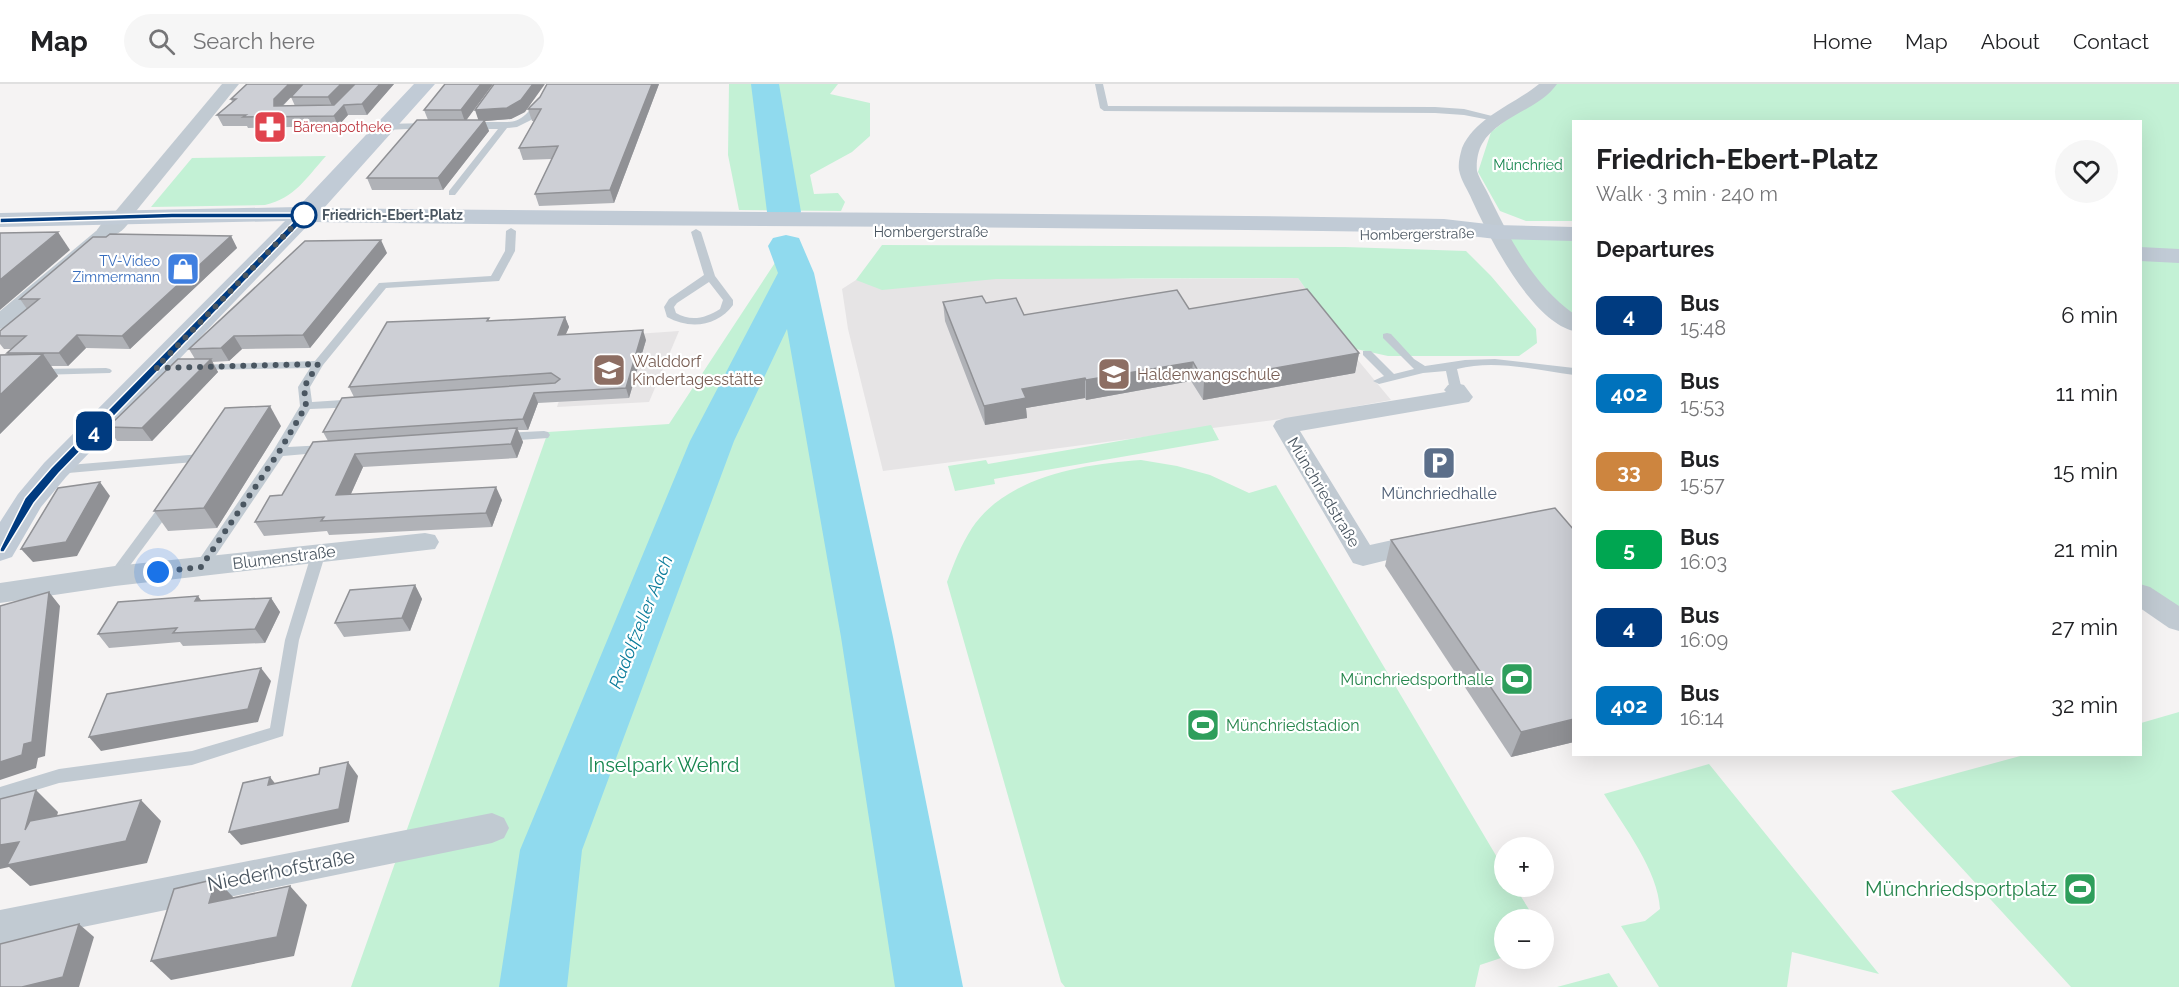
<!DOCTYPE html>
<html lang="en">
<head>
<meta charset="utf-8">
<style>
	body { margin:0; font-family:Raleway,sans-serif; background:#f6f6f6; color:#202124; height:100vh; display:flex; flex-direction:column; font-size:22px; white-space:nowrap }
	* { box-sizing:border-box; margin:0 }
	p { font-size:20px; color:#757577 }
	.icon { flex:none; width:33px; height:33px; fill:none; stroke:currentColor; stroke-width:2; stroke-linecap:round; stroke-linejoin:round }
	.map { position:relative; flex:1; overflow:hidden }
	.side { position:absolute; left:1572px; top:36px; width:570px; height:636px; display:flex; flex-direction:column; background:#fff; border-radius:0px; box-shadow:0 6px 24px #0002 }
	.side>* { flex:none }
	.badge { padding:0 12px; border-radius:9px; font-size:21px; line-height:39px }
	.tools { position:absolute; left:1494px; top:753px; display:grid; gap:12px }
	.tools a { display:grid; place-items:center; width:60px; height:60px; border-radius:50%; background:#fff; box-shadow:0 6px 24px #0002; font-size:30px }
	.you { position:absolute; width:30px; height:30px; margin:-15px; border:4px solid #fff; border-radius:50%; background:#1a73e8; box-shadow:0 0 0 9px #1a73e833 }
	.map>.badge { position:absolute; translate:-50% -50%; box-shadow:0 0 0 3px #fff }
	h2 { padding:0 24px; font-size:22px; line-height:54px }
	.round { display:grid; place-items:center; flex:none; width:63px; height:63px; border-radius:32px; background:#f6f6f6 }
	.head { display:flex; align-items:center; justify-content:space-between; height:102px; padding:0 24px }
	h1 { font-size:28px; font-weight:700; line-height:45px }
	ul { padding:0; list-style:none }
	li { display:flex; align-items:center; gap:18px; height:78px; padding:0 24px }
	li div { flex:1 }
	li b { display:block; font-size:22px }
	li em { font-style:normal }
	li .badge { min-width:66px; font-weight:700; text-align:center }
	header { display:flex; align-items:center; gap:36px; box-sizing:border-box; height:84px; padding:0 30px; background:#fff; border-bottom:2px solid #e0e0e0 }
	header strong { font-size:28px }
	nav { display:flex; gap:33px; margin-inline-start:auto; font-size:21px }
	.search { width:420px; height:54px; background:#f6f6f6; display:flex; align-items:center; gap:15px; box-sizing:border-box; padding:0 21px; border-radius:33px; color:#757577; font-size:22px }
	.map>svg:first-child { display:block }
	.education { fill:#e6e4e5 }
	.green { fill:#c3f1d5 }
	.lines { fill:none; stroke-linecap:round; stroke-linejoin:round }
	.river { fill:#90daee; fill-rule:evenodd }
	.service { fill:#c1cad2; fill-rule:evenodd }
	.minor { fill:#c1cad2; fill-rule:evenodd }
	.tertiary { fill:#c1cad2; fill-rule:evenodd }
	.secondary { fill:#c1cbd6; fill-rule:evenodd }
	.wall { fill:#b0b2b7; fill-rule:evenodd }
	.shaded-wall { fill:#909195 }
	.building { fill:#cdcfd5; stroke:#909195; stroke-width:1.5 }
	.line { fill:#003b80; stroke:#fff; stroke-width:1.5 }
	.walk { stroke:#4a5661; stroke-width:6; stroke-dasharray:0 10.8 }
	.stop-dot { fill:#fff; stroke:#003b80; stroke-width:3 }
	.labels { text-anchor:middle; stroke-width:4.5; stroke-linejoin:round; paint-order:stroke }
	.far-health-label { font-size:14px; fill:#be3a42; stroke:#fff; text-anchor:start }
	.far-park-label { font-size:14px; fill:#17864f; stroke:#fff }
	.far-stop-label { font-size:14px; font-weight:bold; fill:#4a5661; stroke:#fff; text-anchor:start }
	.far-street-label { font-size:14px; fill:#4a5661; stroke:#fff }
	.far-shop-label { font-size:14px; fill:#366cbe; stroke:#fff; text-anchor:end }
	.education-label { font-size:16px; fill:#785e54; stroke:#fff; text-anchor:start }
	.street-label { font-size:16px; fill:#4a5661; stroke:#fff }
	.service-label { font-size:16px; fill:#4e5e75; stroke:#fff }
	.leisure-label { font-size:16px; fill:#27864d; stroke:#fff; text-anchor:end }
	.water-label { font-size:18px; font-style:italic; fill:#0c7c9b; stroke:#fff }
	.near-park-label { font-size:20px; fill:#17864f; stroke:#fff }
	.near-street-label { font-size:20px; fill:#4a5661; stroke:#fff }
	.near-leisure-label { font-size:20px; fill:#27864d; stroke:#fff; text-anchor:end }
</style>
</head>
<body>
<header>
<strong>Map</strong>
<div class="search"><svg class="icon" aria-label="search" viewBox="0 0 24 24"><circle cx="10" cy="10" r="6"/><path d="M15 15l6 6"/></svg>Search here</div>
<nav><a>Home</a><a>Map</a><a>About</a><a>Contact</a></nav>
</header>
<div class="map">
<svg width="2179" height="903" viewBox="0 0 2179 903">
	<rect width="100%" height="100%" fill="#f5f3f3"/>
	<g class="education">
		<polygon points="966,186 1133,195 1298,194 1347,263 1391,316 1297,333 883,387 848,245 842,205 856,196"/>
		<polygon points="679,247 649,318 557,323 579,254"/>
	</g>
	<g class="green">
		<polygon points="729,0 838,0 830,10 870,19 870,52 852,68 810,91 814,110 838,109 845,118 841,127 739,126 728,71"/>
		<polygon points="1552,0 2179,0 2179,536 2141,510 2140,38 1574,38 1573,137 1526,137 1500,127 1478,88 1491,48"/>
		<path d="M326,72C306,94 295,114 265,121L151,123L192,74Z"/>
		<polygon points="1496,148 1573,150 1573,241"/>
		<polygon points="882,161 1345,163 1466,167 1491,192 1536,245 1537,259 1519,272 1388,272 1347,263 1298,194 996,195 882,206 856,196"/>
		<polygon points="786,162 796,189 867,553 929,903 351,903 548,348 669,340"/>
		<polygon points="1211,341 1219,356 994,395 995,400 955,407 948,382 986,376 988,380"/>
		<path d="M1141,376L1177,382L1210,391L1249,409L1276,401L1504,785V802L1515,803L1535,835L1504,836V873L1480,881L1475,903H1065L1061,898L947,498C954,479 961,461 972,444C1007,392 1084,380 1141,376Z"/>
		<polygon points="2179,628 2179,903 2071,903 1891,707 2024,671 2140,670 2141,639"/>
		<path d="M1709,680L1879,890L1792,868L1787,903H1659L1621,842L1645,837L1660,825C1658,786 1624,743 1604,710Z"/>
		<polygon points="1609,889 1618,903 1557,903"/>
	</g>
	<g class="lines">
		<g class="river">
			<polygon points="751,0 779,0 801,128 796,135 784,138 772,135 767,128"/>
			<polygon points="786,151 799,154 814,189 893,553 963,903 895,903 841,553 787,245 734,357 582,766 567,903 499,903 520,766 690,357 778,189 768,162 773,154"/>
		</g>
		<g class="service">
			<path d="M548,0H556L531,36L517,43L507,44L455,111H449V107L498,45H468L465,44V40C518,32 514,54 548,0Z"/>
			<polygon points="1095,0 1103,0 1108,22 1435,23 1464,25 1504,35 1500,38 1464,31 1435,29 1104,27 1100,24"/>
			<polygon points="428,39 431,40 431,44 385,46 381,43 385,40"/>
			<polygon points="511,144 516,147 515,167 499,197 386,204 323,281 310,303 312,318 358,315 364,319 358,323 310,325 288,363 325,361 329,362 331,365 329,368 283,372 206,486 196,486 194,483 196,480 273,367 300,322 298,303 310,284 197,286 193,285 193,281 315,277 379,199 491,192 505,167 506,147"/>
			<path d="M696,145L701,148L715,192L733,216V221C718,242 690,246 667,233L664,223L669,215L704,191L691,148ZM709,198L723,216L720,225C706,234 691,238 676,229L674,223L677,219Z"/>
			<path d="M1387,249L1391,250L1414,275L1425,282L1465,276L1495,275L1574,284V291C1536,286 1495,275 1457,285L1462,306L1456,310L1450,306L1446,287L1423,289L1379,300L1373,297L1384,292L1363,271V267H1371L1394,290L1414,285L1383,254V250Z"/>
			<polygon points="106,284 110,285 112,287 110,289 38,291 32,288 38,285"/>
			<polygon points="544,347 548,348 550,351 548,354 503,357 497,353 503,349"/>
			<polygon points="201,370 205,371 207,374 205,377 57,390 51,386 57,382"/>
			<polygon points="169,415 174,416 176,419 174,422 120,495 110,495 108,492 110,489 164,416"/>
			<polygon points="319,463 326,468 299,556 283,652 192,681 59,699 0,717 0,703 59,685 192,667 270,644 285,556 312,468"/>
		</g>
		<g class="minor">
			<polygon points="222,0 239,0 128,137 114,137 111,133 114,129"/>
			<path d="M1539,0H1557C1539,26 1498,32 1482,60C1478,67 1476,78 1477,87C1480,97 1487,106 1491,116C1512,159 1534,201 1574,230V247C1531,237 1489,153 1472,116C1468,106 1461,97 1459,86C1458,79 1460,71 1462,64C1475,33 1515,20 1539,0Z"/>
			<polygon points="109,140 116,142 119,146 116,150 8,243 0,245 0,227 102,142"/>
			<polygon points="1456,299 1464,301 1473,313 1469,318 1300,347 1370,461 1424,449 1434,451 1438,458 1434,465 1424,467 1363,482 1353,479 1273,342 1276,337 1285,334 1446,308 1444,306 1448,301"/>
			<polygon points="425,449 435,451 439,458 435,465 115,502 0,519 0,499 115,482"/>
			<polygon points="2140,500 2150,503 2179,522 2179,547 2169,544 2140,524"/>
			<polygon points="492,729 504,734 509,744 504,754 492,759 0,860 0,826"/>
		</g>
		<path class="tertiary" d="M121,126L129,128L133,133C124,146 117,155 100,151L97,146C103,137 110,129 121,126Z"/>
		<g class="secondary">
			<path d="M414,0H435L324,124C697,129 1071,128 1444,135L1496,141L1574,143V157L1496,155L1444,149C1066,142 689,143 311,138L66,393L41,423L12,473L0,477V438L18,410L44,379L285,137L0,143V129L298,123Z"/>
			<polygon points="2140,163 2179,165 2179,179 2140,177"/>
		</g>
	</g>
	<g class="wall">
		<path d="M247,0H394L367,31H348L338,42L248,44L247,42H223L217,31L232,18L231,15ZM291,13L295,22H283Z"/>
		<polygon points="445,0 493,0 466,36 479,36 525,28 511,35 485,37 489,47 443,106 372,106 367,94 428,36 424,26"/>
		<polygon points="659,0 614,119 539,122 535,110 552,75 523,76 519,64 534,37 532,37 528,25 540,13"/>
		<polygon points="231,152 237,164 130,265 86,264 68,282 51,282 58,292 0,350 0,271 8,271 7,269 12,265 4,265 0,260 0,252 27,225 20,215"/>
		<polygon points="387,169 310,264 242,265 229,277 212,278 218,288 152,357 117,357 108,343 195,275 189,265"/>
		<polygon points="943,218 986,219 1024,231 1189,225 1359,269 1355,289 1203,316 1191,297 1086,316 1085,314 1026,324 1027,334 985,341 945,237"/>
		<polygon points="565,233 569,243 566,250 646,256 629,314 538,319 528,346 518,346 523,358 517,374 363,383 351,410 502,416 492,443 329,451 327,447 264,452 255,438 282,411 328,357 323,348 555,299 354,313 349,303 490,237"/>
		<polygon points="281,342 217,444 168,447 154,427"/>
		<polygon points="1391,456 1574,658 1511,673 1385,482"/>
		<polygon points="415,501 422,515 410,547 344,553 335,539"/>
		<polygon points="271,514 280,528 265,559 183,562 180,558 109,564 98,550 202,517"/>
	</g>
	<g class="shaded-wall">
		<polygon points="289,0 304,0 279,25 274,22 274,15"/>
		<polygon points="341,0 356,0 333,24 328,13"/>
		<polygon points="380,0 394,0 367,31 362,20"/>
		<polygon points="481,0 493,0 465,38 461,26"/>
		<polygon points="533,0 545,0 525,28 511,35 485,37 489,47 443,106 438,94 479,38 475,26"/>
		<polygon points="652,0 659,0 614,119 610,106"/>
		<polygon points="344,21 348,31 338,42 334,32"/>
		<polygon points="58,148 70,166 0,226 0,196"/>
		<polygon points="231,152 237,164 130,265 122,252"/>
		<polygon points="381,156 387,169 310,264 303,251"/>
		<polygon points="565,233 569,243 561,261 558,251"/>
		<polygon points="643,246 646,256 629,314 626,304"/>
		<polygon points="77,251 86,264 68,282 59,269"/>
		<polygon points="234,252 242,265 229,277 221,264"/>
		<polygon points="1359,269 1355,289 1203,316 1204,297"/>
		<polygon points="43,270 58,292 0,350 0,311"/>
		<polygon points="211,275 218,288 152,357 142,344"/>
		<polygon points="1193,278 1191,297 1086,316 1086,296"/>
		<polygon points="1085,294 1085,314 1026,324 1027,334 985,341 984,322 1022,305"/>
		<polygon points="534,309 538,319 528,346 523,335"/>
		<polygon points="270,322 281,342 217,444 204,424"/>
		<polygon points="517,344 523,358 517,374 511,360"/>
		<polygon points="355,370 363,383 344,425 336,411"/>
		<polygon points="100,398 110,412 77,472 33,478 21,465"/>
		<polygon points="496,403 502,416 492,443 486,429"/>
		<polygon points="415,501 422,515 410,547 402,534"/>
		<polygon points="49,508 60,522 45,672 38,674 36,684 0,696 0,678"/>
		<polygon points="198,512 208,526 195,517"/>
		<polygon points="271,514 280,528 265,559 255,545"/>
		<polygon points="261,584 271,597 258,638 101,667 89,653"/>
		<polygon points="1574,635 1574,658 1511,673 1521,648"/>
		<polygon points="348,678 358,692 349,738 241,761 229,748"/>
		<polygon points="270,693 281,707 268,701"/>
		<polygon points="36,706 58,728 48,768 25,746"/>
		<polygon points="141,716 161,737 147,779 30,802 9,783 0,785 0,761"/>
		<polygon points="216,795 234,814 209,819"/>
		<polygon points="290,802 307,821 294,872 171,896 151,877"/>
		<polygon points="79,840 94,853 79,903 22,903"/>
	</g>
	<g class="building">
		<polygon points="247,0 289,0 274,15 274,22 334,21 355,0 380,0 362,20 344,21 334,32 243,33 246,31 217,31 236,15 231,15"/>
		<polygon points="303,0 341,0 328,13 291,13"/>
		<polygon points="445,0 481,0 461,26 424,26"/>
		<polygon points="494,0 533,0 521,16 507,24 475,26"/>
		<polygon points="547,0 652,0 610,106 535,110 558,62 519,64 541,25 528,25 540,13"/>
		<polygon points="417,36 485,36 438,94 367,94"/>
		<polygon points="58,148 0,196 0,149"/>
		<polygon points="110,150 231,152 122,252 77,251 59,269 7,269 26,252 0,252 0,247 39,215 20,215 93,153 106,153"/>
		<polygon points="381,156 303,251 234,252 221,264 189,265 305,157"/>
		<polygon points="1307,205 1359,269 1204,297 1193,278 1086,296 1085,294 1022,305 1026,314 984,322 943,218 982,212 986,219 1016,214 1024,231 1177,206 1189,225"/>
		<polygon points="565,233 558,251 643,246 626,304 534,309 523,335 323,348 342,314 555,299 560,295 551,289 349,303 387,238 489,234 487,237"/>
		<polygon points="43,270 0,311 0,271"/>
		<polygon points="178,275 211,275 142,344 108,343"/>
		<polygon points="270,322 204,424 154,427 225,324"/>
		<polygon points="517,344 511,360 355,370 336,411 496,403 486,429 321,437 324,433 255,438 270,412 282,411 313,358"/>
		<polygon points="100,398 66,458 21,465 58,404"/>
		<polygon points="1555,424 1574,446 1574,635 1521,648 1391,456"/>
		<polygon points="415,501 402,534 335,539 350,506"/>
		<polygon points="49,508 32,658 24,660 22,671 0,678 0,522"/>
		<polygon points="198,512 195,517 271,514 255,545 173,549 177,544 98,550 118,518"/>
		<polygon points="261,584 248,625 89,653 107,610"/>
		<polygon points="348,678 339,725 229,748 243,699 270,693 268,701 319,690 320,684"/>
		<polygon points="36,706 25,746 30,737 141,716 126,757 7,781 19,758 0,761 0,715"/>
		<polygon points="216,795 209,819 290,802 277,853 151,877 174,805"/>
		<polygon points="79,840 63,893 22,903 0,903 0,860"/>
	</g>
	<polygon class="line" points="172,129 304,129 309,131 59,389 34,419 4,468 0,468 0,465 25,414 51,384 297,134 172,134 0,139 0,134"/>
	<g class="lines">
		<polyline class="walk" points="158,488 201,483 279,368 306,322 304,303 318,280 156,284 304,131"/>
	</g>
	<defs>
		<g id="pharmacy-square" transform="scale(1.725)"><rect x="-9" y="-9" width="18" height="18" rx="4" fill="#e0444e" stroke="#fff"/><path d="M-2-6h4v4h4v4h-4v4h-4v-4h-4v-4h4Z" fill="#fff"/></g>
		<g id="shop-square" transform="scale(1.725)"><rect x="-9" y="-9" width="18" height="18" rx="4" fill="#3f7fe0" stroke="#fff"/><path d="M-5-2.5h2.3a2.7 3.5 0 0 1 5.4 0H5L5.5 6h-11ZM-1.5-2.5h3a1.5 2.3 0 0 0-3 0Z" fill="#fff"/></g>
		<g id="school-square" transform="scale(1.725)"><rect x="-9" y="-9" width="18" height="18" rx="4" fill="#8d6e63" stroke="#fff"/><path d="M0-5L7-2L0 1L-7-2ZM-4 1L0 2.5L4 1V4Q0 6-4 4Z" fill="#fff"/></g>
		<g id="parking-square" transform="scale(1.725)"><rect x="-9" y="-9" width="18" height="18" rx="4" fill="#5c6f8a" stroke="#fff"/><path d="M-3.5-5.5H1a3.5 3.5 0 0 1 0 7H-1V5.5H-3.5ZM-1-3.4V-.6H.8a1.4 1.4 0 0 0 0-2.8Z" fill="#fff"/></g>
		<g id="stadium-square" transform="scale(1.725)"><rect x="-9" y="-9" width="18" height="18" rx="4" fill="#2e9e5b" stroke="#fff"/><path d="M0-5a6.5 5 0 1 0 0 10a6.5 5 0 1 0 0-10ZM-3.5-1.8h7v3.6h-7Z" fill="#fff"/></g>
	</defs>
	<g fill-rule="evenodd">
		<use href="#pharmacy-square" x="270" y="43"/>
		<use href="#shop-square" x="183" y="185"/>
		<use href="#school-square" x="609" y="286"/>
		<use href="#school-square" x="1114" y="290"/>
		<use href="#parking-square" x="1439" y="379"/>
		<use href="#stadium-square" x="1517" y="595"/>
		<use href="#stadium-square" x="1203" y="641"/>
		<use href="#stadium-square" x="2080" y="805"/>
	</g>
	<circle class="stop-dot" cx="304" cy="131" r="12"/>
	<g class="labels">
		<g class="far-health-label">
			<text x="293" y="48">Bärenapotheke</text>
		</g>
		<g class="far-park-label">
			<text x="1528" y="86">Münchried</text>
		</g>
		<g class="far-stop-label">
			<text x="322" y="136">Friedrich-Ebert-Platz</text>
		</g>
		<g class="far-street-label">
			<text x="931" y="153">Hombergerstraße</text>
			<text transform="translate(1417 150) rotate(-1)" y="5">Hombergerstraße</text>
		</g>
		<g class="far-shop-label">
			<text x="160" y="182">TV-Video<tspan x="160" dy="16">Zimmermann</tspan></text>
		</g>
		<g class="education-label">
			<text x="632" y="283">Walddorf<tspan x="632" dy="18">Kindertagesstätte</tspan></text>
			<text x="1137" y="296">Haldenwangschule</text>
		</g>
		<g class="street-label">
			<text transform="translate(1324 408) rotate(59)" y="6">Münchriedstraße</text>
			<text transform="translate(284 473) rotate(-7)" y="6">Blumenstraße</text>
		</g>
		<g class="service-label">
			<text x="1439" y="415">Münchriedhalle</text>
		</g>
		<g class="leisure-label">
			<text x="1494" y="601">Münchriedsporthalle</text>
			<text x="1226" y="647" text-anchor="start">Münchriedstadion</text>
		</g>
		<g class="water-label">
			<text transform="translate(641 538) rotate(-68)" y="6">Radolfzeller Aach</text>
		</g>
		<g class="near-park-label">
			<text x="664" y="688">Inselpark Wehrd</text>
		</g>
		<g class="near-street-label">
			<text transform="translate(281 786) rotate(-11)" y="7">Niederhofstraße</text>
		</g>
		<g class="near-leisure-label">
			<text x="2057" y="812">Münchriedsportplatz</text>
		</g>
	</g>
</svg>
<div class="tools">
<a>+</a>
<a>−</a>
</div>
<div class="you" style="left:158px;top:488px"></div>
<b class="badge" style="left:94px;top:347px;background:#003b80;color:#fff">4</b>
<section class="side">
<div class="head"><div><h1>Friedrich-Ebert-Platz</h1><p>Walk · 3 min · 240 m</p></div><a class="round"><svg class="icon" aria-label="heart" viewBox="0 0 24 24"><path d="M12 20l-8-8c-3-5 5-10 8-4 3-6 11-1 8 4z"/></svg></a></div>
<h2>Departures</h2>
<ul>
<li><span class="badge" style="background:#003b80;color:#fff">4</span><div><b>Bus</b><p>15:48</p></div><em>6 min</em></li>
<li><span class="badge" style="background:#0072bc;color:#fff">402</span><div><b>Bus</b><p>15:53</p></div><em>11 min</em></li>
<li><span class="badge" style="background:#cd853f;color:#fff">33</span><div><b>Bus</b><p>15:57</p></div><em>15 min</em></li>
<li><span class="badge" style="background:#00a651;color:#fff">5</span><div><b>Bus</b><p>16:03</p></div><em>21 min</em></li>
<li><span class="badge" style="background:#003b80;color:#fff">4</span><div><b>Bus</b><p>16:09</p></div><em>27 min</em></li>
<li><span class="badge" style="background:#0072bc;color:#fff">402</span><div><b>Bus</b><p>16:14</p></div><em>32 min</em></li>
</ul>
</section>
</div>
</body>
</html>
